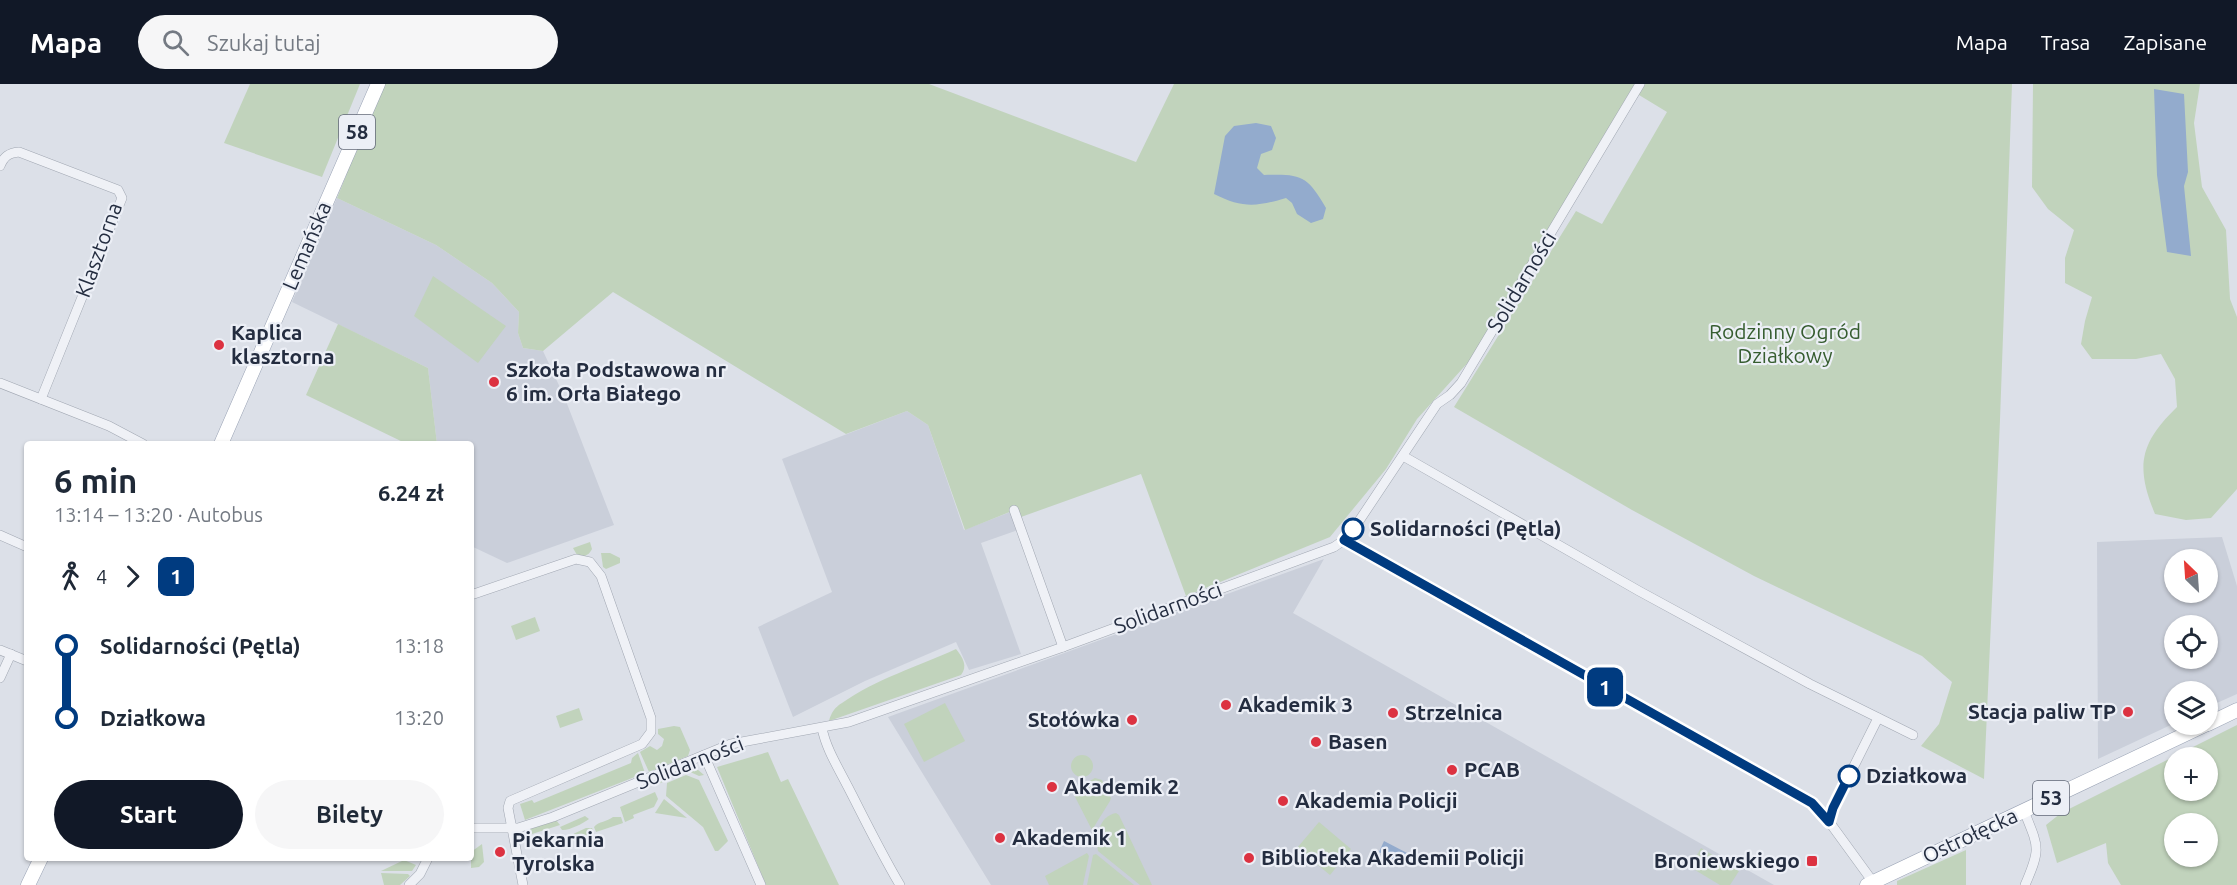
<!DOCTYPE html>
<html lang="pl">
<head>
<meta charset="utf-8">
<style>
	body { margin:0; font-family:Ubuntu,sans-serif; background:#f6f6f7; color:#1f2937; height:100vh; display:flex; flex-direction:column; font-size:22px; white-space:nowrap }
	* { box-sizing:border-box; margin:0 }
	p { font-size:20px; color:#747a83 }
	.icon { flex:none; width:33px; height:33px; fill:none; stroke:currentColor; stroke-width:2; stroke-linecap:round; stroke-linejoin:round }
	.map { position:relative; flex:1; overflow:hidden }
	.drawer { position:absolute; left:24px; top:357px; width:450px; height:420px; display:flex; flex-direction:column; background:#fff; border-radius:6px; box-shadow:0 2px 4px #0004 }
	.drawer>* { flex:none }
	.badge { padding:0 12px; border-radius:9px; font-size:21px; line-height:39px }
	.needle { width:39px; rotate:335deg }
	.buttons { position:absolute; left:2164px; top:465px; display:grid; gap:12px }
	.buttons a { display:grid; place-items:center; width:54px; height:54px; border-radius:50%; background:#fff; box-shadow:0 2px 4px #0004; font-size:30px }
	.map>.badge { position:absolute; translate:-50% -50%; box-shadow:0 0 0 3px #fff }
	.legs { display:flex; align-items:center; gap:9px; height:66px; padding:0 30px; font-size:20px }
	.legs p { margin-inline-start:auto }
	.overview { display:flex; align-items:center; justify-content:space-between; height:102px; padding:0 30px }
	h1 { font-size:33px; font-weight:700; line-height:45px }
	.button { display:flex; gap:12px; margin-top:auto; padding:12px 30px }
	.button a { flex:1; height:69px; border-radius:36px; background:#111827; color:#fff; font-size:24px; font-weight:700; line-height:69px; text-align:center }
	.button a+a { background:#f6f6f7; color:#1f2937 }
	ul { padding:0 30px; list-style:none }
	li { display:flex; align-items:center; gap:21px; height:72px; font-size:22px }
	li i { display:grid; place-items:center; width:9px; height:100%; margin:0 8px; background:currentColor }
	li i::after { content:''; width:15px; height:15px; margin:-8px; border:4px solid; border-radius:50%; background:#fff }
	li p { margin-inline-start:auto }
	li:first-child i { background:linear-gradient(#0000 50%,currentColor 0) }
	li:last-child i { background:linear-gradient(currentColor 50%,#0000 0) }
	header { display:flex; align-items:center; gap:36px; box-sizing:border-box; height:84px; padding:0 30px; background:#111827; color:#fff }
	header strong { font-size:28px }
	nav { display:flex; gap:33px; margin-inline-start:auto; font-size:21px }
	.search { width:420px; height:54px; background:#f6f6f7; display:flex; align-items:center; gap:15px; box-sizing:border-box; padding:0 21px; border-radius:33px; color:#747a83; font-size:22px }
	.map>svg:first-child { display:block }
	.built { fill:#cacfda; fill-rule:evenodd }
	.green { fill:#c1d3bc; fill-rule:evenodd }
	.water { fill:#93abcd }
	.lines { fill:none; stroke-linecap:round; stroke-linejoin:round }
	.street-casing { stroke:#a1a7b2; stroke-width:10 }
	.primary-casing { stroke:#9aa3b5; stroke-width:15 }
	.street { stroke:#eff1f6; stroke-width:9 }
	.primary { stroke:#fff; stroke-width:14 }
	.line-1-casing { stroke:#fff; stroke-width:14 }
	.line-1 { stroke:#003b80; stroke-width:9 }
	.poi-dot { fill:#dc3241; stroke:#eceff6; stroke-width:2 }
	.stop-1-dot { fill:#fff; stroke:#003b80; stroke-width:3 }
	.labels { text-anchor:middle; stroke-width:4.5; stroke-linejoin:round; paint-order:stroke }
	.shield { fill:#eceff6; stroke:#606777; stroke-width:1.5 }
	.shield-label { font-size:20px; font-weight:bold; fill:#242d40 }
	.street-label { font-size:21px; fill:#242d40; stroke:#eceff6 }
	.park-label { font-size:21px; fill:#365d30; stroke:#eceff6 }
	.poi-label { font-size:21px; font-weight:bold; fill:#242d40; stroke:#eceff6; text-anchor:start }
	.stop-label { font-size:21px; font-weight:bold; fill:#242d40; stroke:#eceff6; text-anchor:start }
</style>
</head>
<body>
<header>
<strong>Mapa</strong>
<div class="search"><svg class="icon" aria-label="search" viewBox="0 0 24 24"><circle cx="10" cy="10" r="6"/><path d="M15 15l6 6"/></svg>Szukaj tutaj</div>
<nav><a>Mapa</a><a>Trasa</a><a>Zapisane</a></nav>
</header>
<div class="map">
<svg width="2237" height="801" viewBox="0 0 2237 801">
	<rect width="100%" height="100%" fill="#dce0e8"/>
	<g class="built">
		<polygon points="337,114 436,161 492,199 519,228 518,249 523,264 543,267 564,312 614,441 507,479 471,462 471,360 437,360 428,284 292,218"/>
		<polygon points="907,327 928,341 964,446 1018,425 1024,444 981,459 1021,570 969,586 956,558 865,597 793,633 758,543 832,508 782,375"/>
		<path d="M2222,453L2237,502V610L2208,623V608H2175V639L2098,675L2097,458ZM2175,476H2208V508H2175ZM2175,542H2208V574H2175Z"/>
		<polygon points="1324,475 1293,529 1774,801 991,801 888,633"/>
	</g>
	<g class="green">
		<polygon points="250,0 360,0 322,93 224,59"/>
		<polygon points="384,0 929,0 1136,78 1174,0 2012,0 2000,336 1984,695 1921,662 1939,640 1952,598 1922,572 1754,492 1632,426 1454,323 1576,127 1602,140 1667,28 1639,11 1628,11 1472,274 1417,335 1386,385 1330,453 1186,512 1141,390 1021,433 1017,425 965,446 928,341 907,327 846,350 613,208 543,267 523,264 518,249 519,228 492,199 436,161 337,114 346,92 349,78"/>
		<path d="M2033,0H2200L2194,39L2202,103L2226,146L2230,215L2237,233V405L2211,434L2186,436L2155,430C2135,382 2140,359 2177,323L2175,295L2161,270L2136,275H2092L2081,260L2085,237L2092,213L2065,199V174L2074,146L2048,125L2032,103Z"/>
		<polygon points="433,192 506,242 478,279 414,232"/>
		<polygon points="338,240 428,284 437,360 407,360 306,311"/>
		<path d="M590,458L592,465C589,471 584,474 577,471L573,464Z"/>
		<polygon points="601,469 610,469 620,474 620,479 606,485 603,483"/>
		<polygon points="535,533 540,547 516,556 511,542"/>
		<path d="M956,565C963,574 968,582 961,591L829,637C831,629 835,623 842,619C876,595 919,582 956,565Z"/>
		<polygon points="945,619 965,657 924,678 904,640"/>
		<polygon points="579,624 583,636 560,644 556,632"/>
		<path d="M2237,641V801H2121L2108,779L2106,759L2057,779L2046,741L2061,729ZM2175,674H2208V706H2175ZM2175,740H2208V772H2175Z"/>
		<polygon points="674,642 680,643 690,666 688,672 649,688 640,668 650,662 657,666 662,662 664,655 658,650 658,645"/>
		<polygon points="768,668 781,698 788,695 839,801 766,801 717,683"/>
		<polygon points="638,669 645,689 525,736 520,720 532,716 534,719 631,679 632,674"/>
		<circle cx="1082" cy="682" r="11"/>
		<polygon points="684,684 697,685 704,691 699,692 688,687 656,701 654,697"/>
		<polygon points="686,691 699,696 728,757 718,767 715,767 703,743 666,712 667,699"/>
		<polygon points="1095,694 1102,696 1111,714 1110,717 1092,746 1073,709 1077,704"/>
		<polygon points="655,708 658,715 654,723 633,731 634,734 625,738 620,723"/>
		<polygon points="664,715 687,734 655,729"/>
		<path d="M1116,729L1119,731L1152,801H1140L1098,767C1095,753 1099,732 1116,729Z"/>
		<path d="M585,732L589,735C584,739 568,747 562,746L560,743Z"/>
		<path d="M613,733H621L623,739L596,748L594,743C599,737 607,738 613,733Z"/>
		<polygon points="556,736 560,741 529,751 527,749 526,746"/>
		<polygon points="1319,738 1351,765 1330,791 1297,764"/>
		<polygon points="586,744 592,744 594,748 567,759 566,756 569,752"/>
		<polygon points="482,760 484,778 479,783 471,784 471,768"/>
		<polygon points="1701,764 1739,787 1730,801 1720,801 1690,783"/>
		<polygon points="1966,766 1966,801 1897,801 1897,797"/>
		<polygon points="1087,769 1089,772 1083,801 1049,801 1045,792"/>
		<polygon points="1096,770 1134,801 1087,801 1093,771"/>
		<polygon points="404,776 416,781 412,787 381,787"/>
		<polygon points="381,789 408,790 410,792 400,801 384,801"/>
	</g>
	<g class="water">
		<polygon points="2154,5 2184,10 2188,88 2184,102 2191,172 2167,168 2157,91"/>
		<path d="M1256,39L1271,42L1276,54L1272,66L1261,70L1257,84L1264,91C1301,90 1307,91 1326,124L1323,135L1311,139L1297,130L1292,119L1286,114C1256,123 1242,124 1214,110L1225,52L1234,42Z"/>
		<polygon points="1384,757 1409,770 1403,781 1379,768"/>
	</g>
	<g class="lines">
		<g class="street-casing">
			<g id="street">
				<path d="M0,82C4,72 9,69 19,68L118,106L122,114L41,315"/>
				<polyline points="0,299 109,342 143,360"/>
				<polyline points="1403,372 1639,507 1810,600 1913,651"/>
				<polyline points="1014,426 1063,563"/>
				<polyline points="0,451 27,463"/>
				<polyline points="1344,456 1812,719 1825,732 1873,798"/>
				<polyline points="471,511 576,475 590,478 601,492 651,634 651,648 642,660 510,717 508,724 523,801"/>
				<polyline points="0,566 27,577"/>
				<polyline points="0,594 11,570"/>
				<path d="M822,644C826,665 839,685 848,703C865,736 881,769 900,801"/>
				<polyline points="704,671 761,801"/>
				<path d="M2024,727C2039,764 2041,764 2025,801"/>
				<polyline points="1829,738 1833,724 1878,634"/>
				<polyline points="471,744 518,744 553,733 731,660 849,638 1063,563 1334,463 1344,456 1357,440 1437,320 1450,311 1461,299 1640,0"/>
				<polyline points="409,801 420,790 428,774"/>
			</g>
		</g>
		<g class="primary-casing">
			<g id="primary">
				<polyline points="221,360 378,0"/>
				<polyline points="2208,640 2237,626"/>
				<polyline points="28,801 41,774"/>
				<polyline points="1867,801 2207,640"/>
			</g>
		</g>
		<use href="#street" class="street"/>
		<use href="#primary" class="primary"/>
	</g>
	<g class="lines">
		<g class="line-1-casing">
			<polyline id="line-1" points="1353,445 1344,456 1812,719 1829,738 1833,724 1849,692"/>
		</g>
		<use href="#line-1" class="line-1"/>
	</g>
	<g class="poi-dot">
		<circle cx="219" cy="261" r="6"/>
		<circle cx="494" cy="298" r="6"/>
		<circle cx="1226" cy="621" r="6"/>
		<circle cx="2128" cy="628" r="6"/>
		<circle cx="1393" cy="629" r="6"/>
		<circle cx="1132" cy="636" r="6"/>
		<circle cx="1316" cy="658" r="6"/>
		<circle cx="1452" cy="686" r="6"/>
		<circle cx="1052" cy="703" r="6"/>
		<circle cx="1283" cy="717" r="6"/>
		<circle cx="1000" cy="754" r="6"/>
		<circle cx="500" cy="768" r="6"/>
		<circle cx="1249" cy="774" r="6"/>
		<rect x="1806" y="771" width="12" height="12" rx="3"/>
	</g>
	<g class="stop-1-dot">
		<circle cx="1353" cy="445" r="10"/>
		<circle cx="1849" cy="692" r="10"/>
	</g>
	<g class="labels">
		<g class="shield">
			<rect x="339" y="31" width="36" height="34" rx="4.5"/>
			<rect x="2033" y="697" width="36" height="34" rx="4.5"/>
		</g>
		<g class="shield-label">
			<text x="357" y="55">58</text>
			<text x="2051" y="721">53</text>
		</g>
		<g class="street-label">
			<text transform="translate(307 162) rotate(-67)" y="7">Lemańska</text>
			<text transform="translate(99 166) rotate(-70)" y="7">Klasztorna</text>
			<text transform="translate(1522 198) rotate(-59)" y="7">Solidarności</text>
			<text transform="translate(1168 524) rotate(-20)" y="7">Solidarności</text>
			<text transform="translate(690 679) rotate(-21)" y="7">Solidarności</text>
			<text transform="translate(1970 752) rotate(-25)" y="7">Ostrołęcka</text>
		</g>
		<g class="park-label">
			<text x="1785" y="255">Rodzinny Ogród<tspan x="1785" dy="24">Działkowy</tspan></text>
		</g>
		<g class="poi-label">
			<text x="231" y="256">Kaplica<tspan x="231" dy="24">klasztorna</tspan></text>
			<text x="506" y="293">Szkoła Podstawowa nr<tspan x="506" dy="24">6 im. Orła Białego</tspan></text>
			<text x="1238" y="628">Akademik 3</text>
			<text x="2116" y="635" text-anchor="end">Stacja paliw TP</text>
			<text x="1405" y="636">Strzelnica</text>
			<text x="1120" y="643" text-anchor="end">Stołówka</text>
			<text x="1328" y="665">Basen</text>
			<text x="1464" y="693">PCAB</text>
			<text x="1064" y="710">Akademik 2</text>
			<text x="1295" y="724">Akademia Policji</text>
			<text x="1012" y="761">Akademik 1</text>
			<text x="512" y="763">Piekarnia<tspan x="512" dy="24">Tyrolska</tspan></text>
			<text x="1261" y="781">Biblioteka Akademii Policji</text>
			<text x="1800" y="784" text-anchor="end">Broniewskiego</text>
		</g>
		<g class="stop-label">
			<text x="1370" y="452">Solidarności (Pętla)</text>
			<text x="1866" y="699">Działkowa</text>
		</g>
	</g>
</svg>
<div class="buttons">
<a><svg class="needle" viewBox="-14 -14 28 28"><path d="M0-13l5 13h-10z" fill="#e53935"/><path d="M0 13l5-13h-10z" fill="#747a83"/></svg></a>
<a><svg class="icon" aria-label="locate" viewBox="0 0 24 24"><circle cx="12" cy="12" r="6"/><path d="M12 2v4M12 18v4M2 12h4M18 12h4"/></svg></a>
<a><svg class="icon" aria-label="layers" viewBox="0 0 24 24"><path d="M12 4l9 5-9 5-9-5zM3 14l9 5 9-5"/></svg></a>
<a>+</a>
<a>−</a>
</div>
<b class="badge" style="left:1605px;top:603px;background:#003b80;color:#fff">1</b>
<section class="drawer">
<div class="overview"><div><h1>6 min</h1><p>13:14 – 13:20 · Autobus</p></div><b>6.24 zł</b></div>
<div class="legs"><svg class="icon" aria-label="walk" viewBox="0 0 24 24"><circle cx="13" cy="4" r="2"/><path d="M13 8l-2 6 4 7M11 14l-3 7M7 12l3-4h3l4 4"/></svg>4<svg class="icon" aria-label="forward" viewBox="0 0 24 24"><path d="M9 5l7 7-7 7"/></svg><b class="badge" style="background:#003b80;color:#fff">1</b></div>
<ul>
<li><i style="color:#003b80"></i><b>Solidarności (Pętla)</b><p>13:18</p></li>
<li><i style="color:#003b80"></i><b>Działkowa</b><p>13:20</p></li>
</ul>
<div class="button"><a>Start</a><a>Bilety</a></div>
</section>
</div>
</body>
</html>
